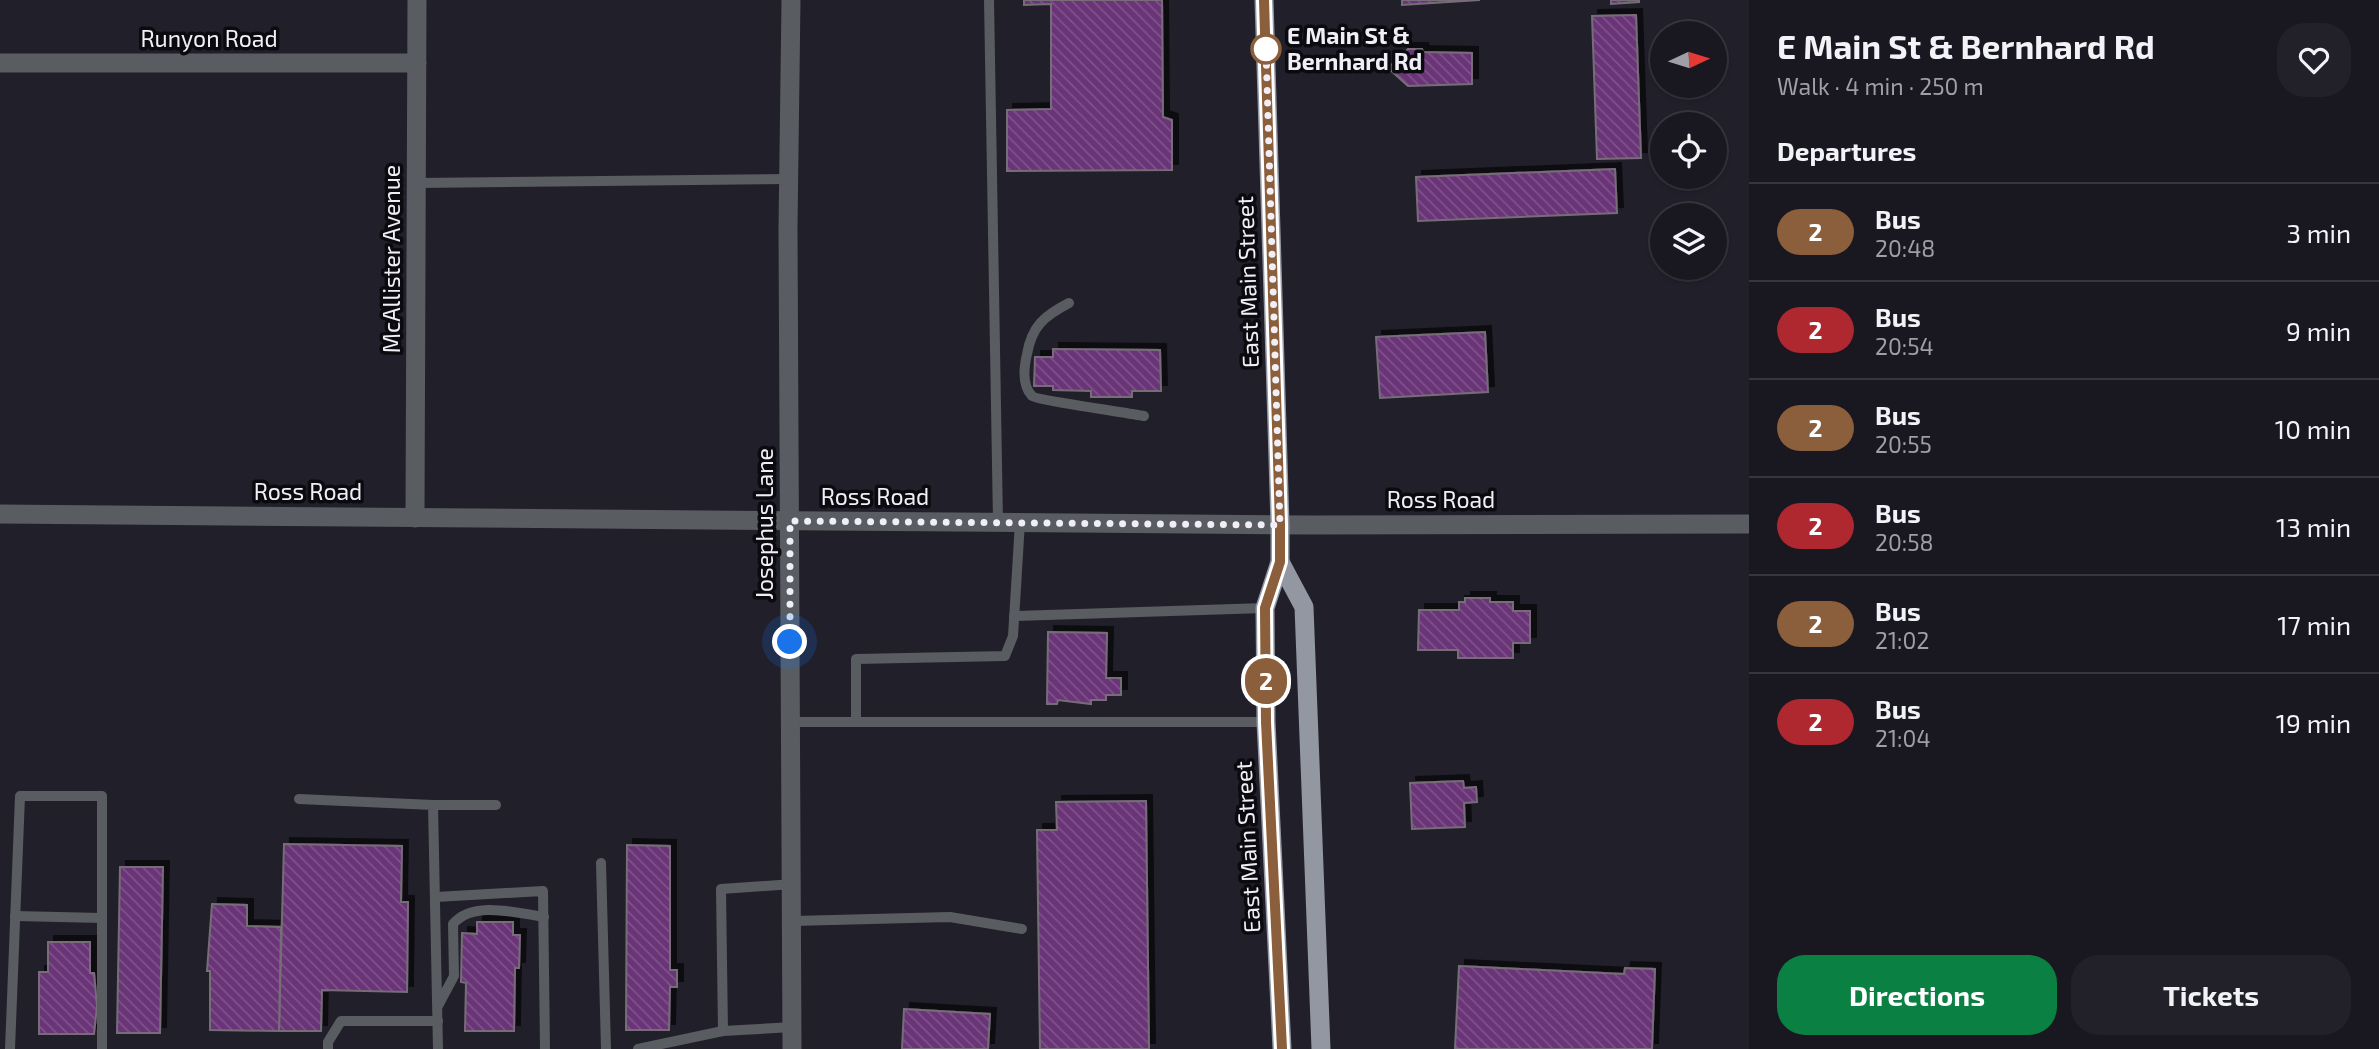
<!DOCTYPE html>
<html lang="en">
<head>
<meta charset="utf-8">
<style>
	body { margin:0; font-family:"Exo 2",sans-serif; background:#222029; color:#f1f3f6; height:100vh; display:flex; flex-direction:column; font-size:26px; white-space:nowrap }
	* { box-sizing:border-box; margin:0 }
	p { font-size:23px; color:#9f9fa5 }
	.icon { flex:none; width:38px; height:38px; fill:none; stroke:currentColor; stroke-width:2; stroke-linecap:round; stroke-linejoin:round }
	.map { position:relative; flex:1; overflow:hidden }
	.sheet { display:flex; flex-direction:column; background:#191720; width:630px }
	.sheet>* { flex:none }
	.badge { padding:0 14px; border-radius:23px; font-size:24px; line-height:46px }
	.needle { width:46px; rotate:86deg }
	.tools { position:absolute; left:1650px; top:21px; display:grid; gap:14px }
	.tools a { display:grid; place-items:center; width:77px; height:77px; border-radius:50%; background:#191720; box-shadow:0 2px 5px #0004,0 0 0 2px #37363e; font-size:35px }
	.you { position:absolute; width:35px; height:35px; margin:-18px; border:5px solid #fff; border-radius:50%; background:#1a73e8; box-shadow:0 0 0 10px #1a73e833 }
	.map>.badge { position:absolute; translate:-50% -50%; box-shadow:0 0 0 4px #fff }
	h2 { padding:0 28px; font-size:26px; line-height:63px }
	.round { display:grid; place-items:center; flex:none; width:74px; height:74px; border-radius:28px; background:#222029 }
	.headline { display:flex; align-items:center; justify-content:space-between; height:119px; padding:0 28px }
	h1 { font-size:33px; font-weight:700; line-height:52px }
	.primary-button { display:flex; gap:14px; margin-top:auto; padding:14px 28px }
	.primary-button a { flex:1; height:80px; border-radius:28px; background:#0b8043; color:#fff; font-size:28px; font-weight:700; line-height:80px; text-align:center }
	.primary-button a+a { background:#222029; color:#f1f3f6 }
	ul { padding:0; list-style:none }
	li { display:flex; align-items:center; gap:21px; height:98px; padding:0 28px; border-top:2px solid #37363e }
	li div { flex:1 }
	li b { display:block; font-size:26px }
	li em { font-style:normal }
	li .badge { min-width:77px; font-weight:700; text-align:center }
	main { display:flex; flex:1; min-height:0 }
	.map>svg:first-child { display:block }
	.building { fill:url(#building-back-hatch); stroke:#766d78; stroke-width:2; filter:url(#shadow) }
	.lines { fill:none; stroke-linecap:round; stroke-linejoin:round }
	.service { stroke:#595c61; stroke-width:10 }
	.minor { stroke:#595c61; stroke-width:19 }
	.primary { stroke:#9297a2; stroke-width:19 }
	.line-casing { stroke:#fff; stroke-width:16 }
	.line { stroke:#8b5e3c; stroke-width:10 }
	.walk { stroke:#f0eff7; stroke-width:7; stroke-dasharray:0 12.6 }
	.stop-dot { fill:#fff; stroke:#8b5e3c; stroke-width:3.5 }
	.labels { text-anchor:middle; stroke-width:7; stroke-linejoin:round; paint-order:stroke }
	.stop-label { font-size:23px; font-weight:bold; fill:#f0eff7; stroke:#0b0a0e; text-anchor:start }
	.street-label { font-size:23px; fill:#f0eff7; stroke:#0b0a0e }
</style>
</head>
<body>
<main>
<div class="map">
<svg width="1749" height="1049" viewBox="0 0 1749 1049">
	<defs>
		<pattern id="building-back-hatch" width="6" height="6" patternUnits="userSpaceOnUse" patternTransform="scale(1.75)"><rect width="6" height="6" fill="#693477"/><path d="M-1 5l2 2M0 0l6 6M5-1l2 2" fill="none" stroke="#7f528b"/></pattern>
		<filter id="shadow"><feDropShadow dx="6" dy="-6" stdDeviation="0" flood-color="#0009"/></filter>
	</defs>
	<rect width="100%" height="100%" fill="#211f2a"/>
	<g class="building">
		<polygon points="1024,0 1162,0 1163,117 1172,120 1172,170 1007,171 1007,110 1051,109 1051,4 1024,5"/>
		<polygon points="1402,0 1480,0 1402,5"/>
		<polygon points="1611,0 1639,0 1639,2 1611,4"/>
		<polygon points="1636,15 1641,158 1597,159 1592,16"/>
		<polygon points="1408,49 1422,49 1423,52 1472,53 1472,84 1408,86 1388,68"/>
		<polygon points="1615,169 1617,213 1418,221 1416,177"/>
		<polygon points="1485,332 1488,392 1380,398 1376,337"/>
		<polygon points="1053,349 1160,350 1161,391 1132,391 1132,397 1091,397 1091,391 1053,390 1053,386 1034,386 1035,357 1053,357"/>
		<polygon points="1465,598 1490,598 1490,602 1513,602 1513,611 1530,611 1530,643 1513,643 1513,658 1458,658 1458,650 1418,650 1419,610 1459,610 1459,602 1465,602"/>
		<polygon points="1048,632 1107,633 1106,678 1121,678 1121,695 1106,695 1106,700 1091,700 1091,704 1058,700 1057,704 1047,704"/>
		<polygon points="1463,781 1464,788 1476,787 1477,802 1464,803 1465,827 1412,829 1410,783"/>
		<polygon points="1146,801 1149,1049 1040,1049 1037,830 1057,830 1056,802"/>
		<polygon points="284,844 402,846 401,902 408,902 407,992 322,990 321,1031 279,1031"/>
		<polygon points="627,845 670,846 670,970 677,970 677,987 670,987 669,1030 626,1030"/>
		<polygon points="120,867 163,867 160,1033 117,1033"/>
		<polygon points="212,904 247,905 247,926 281,927 279,1031 210,1030 210,971 207,971"/>
		<polygon points="477,922 513,922 513,935 520,935 519,968 515,968 514,1031 465,1031 466,983 461,982 462,933 477,934"/>
		<polygon points="48,942 90,942 90,973 94,973 97,1006 94,1034 39,1034 39,972 48,972"/>
		<polygon points="1459,966 1624,974 1625,968 1655,969 1652,1049 1455,1049"/>
		<polygon points="904,1009 990,1014 988,1049 902,1049"/>
	</g>
	<g class="lines">
		<g class="service">
			<polyline points="989,0 998,522"/>
			<polyline points="417,183 789,179"/>
			<path d="M1069,303C1044,316 1032,326 1027,354C1024,367 1022,386 1032,396C1036,400 1129,413 1144,416"/>
			<polyline points="1014,616 1265,608"/>
			<polyline points="791,722 1266,722"/>
			<polyline points="856,722 856,659 1005,656 1013,636 1020,522"/>
			<polyline points="299,799 433,805 438,1049"/>
			<polyline points="433,805 496,805"/>
			<polyline points="601,863 606,1049"/>
			<polyline points="436,897 543,891 545,1049"/>
			<polyline points="15,916 102,918"/>
			<polyline points="793,921 950,917 1022,929"/>
			<path d="M438,1006L454,976L453,924C473,900 517,913 544,917"/>
			<polyline points="723,1031 793,1027"/>
			<polyline points="10,1049 20,796 102,796 102,1049"/>
			<polyline points="328,1049 328,1042 341,1021 438,1021"/>
			<polyline points="638,1049 723,1031 721,889 793,884"/>
		</g>
		<g class="minor">
			<polyline points="791,0 788,228 792,1049"/>
			<polyline points="0,63 417,63"/>
			<polyline points="0,514 1312,525 1749,524"/>
			<polyline points="415,518 417,0"/>
		</g>
		<g class="primary">
			<polyline points="1264,0 1280,525 1280,562 1265,608 1266,722 1282,1049"/>
			<polyline points="1280,562 1304,607 1321,1049"/>
		</g>
	</g>
	<g class="lines">
		<g class="line-casing">
			<polyline id="line" points="1264,0 1280,525 1280,562 1265,608 1266,722 1282,1049"/>
		</g>
		<use href="#line" class="line"/>
		<polyline class="walk" points="790,642 790,521 1280,525 1266,49"/>
	</g>
	<circle class="stop-dot" cx="1266" cy="49" r="14"/>
	<g class="labels">
		<g class="stop-label">
			<text x="1287" y="44">E Main St &amp;<tspan x="1287" dy="26">Bernhard Rd</tspan></text>
		</g>
		<g class="street-label">
			<text x="209" y="47">Runyon Road</text>
			<text transform="translate(392 259) rotate(-90)" y="8">McAllister Avenue</text>
			<text transform="translate(1248 282) rotate(-92)" y="8">East Main Street</text>
			<text x="308" y="500">Ross Road</text>
			<text x="875" y="505">Ross Road</text>
			<text x="1441" y="508">Ross Road</text>
			<text transform="translate(765 524) rotate(-90)" y="8">Josephus Lane</text>
			<text transform="translate(1248 847) rotate(-93)" y="8">East Main Street</text>
		</g>
	</g>
</svg>
<div class="tools">
<a><svg class="needle" viewBox="-14 -14 28 28"><path d="M0-13l5 13h-10z" fill="#e53935"/><path d="M0 13l5-13h-10z" fill="#9f9fa5"/></svg></a>
<a><svg class="icon" aria-label="locate" viewBox="0 0 24 24"><circle cx="12" cy="12" r="6"/><path d="M12 2v4M12 18v4M2 12h4M18 12h4"/></svg></a>
<a><svg class="icon" aria-label="layers" viewBox="0 0 24 24"><path d="M12 4l9 5-9 5-9-5zM3 14l9 5 9-5"/></svg></a>
</div>
<div class="you" style="left:790px;top:642px"></div>
<b class="badge" style="left:1266px;top:681px;background:#8b5e3c;color:#fff">2</b>
</div>
<section class="sheet">
<div class="headline"><div><h1>E Main St &amp; Bernhard Rd</h1><p>Walk · 4 min · 250 m</p></div><a class="round"><svg class="icon" aria-label="heart" viewBox="0 0 24 24"><path d="M12 20l-8-8c-3-5 5-10 8-4 3-6 11-1 8 4z"/></svg></a></div>
<h2>Departures</h2>
<ul>
<li><span class="badge" style="background:#8b5e3c;color:#fff">2</span><div><b>Bus</b><p>20:48</p></div><em>3 min</em></li>
<li><span class="badge" style="background:#af272f;color:#fff">2</span><div><b>Bus</b><p>20:54</p></div><em>9 min</em></li>
<li><span class="badge" style="background:#8b5e3c;color:#fff">2</span><div><b>Bus</b><p>20:55</p></div><em>10 min</em></li>
<li><span class="badge" style="background:#af272f;color:#fff">2</span><div><b>Bus</b><p>20:58</p></div><em>13 min</em></li>
<li><span class="badge" style="background:#8b5e3c;color:#fff">2</span><div><b>Bus</b><p>21:02</p></div><em>17 min</em></li>
<li><span class="badge" style="background:#af272f;color:#fff">2</span><div><b>Bus</b><p>21:04</p></div><em>19 min</em></li>
</ul>
<div class="primary-button"><a>Directions</a><a>Tickets</a></div>
</section>
</main>
</body>
</html>
